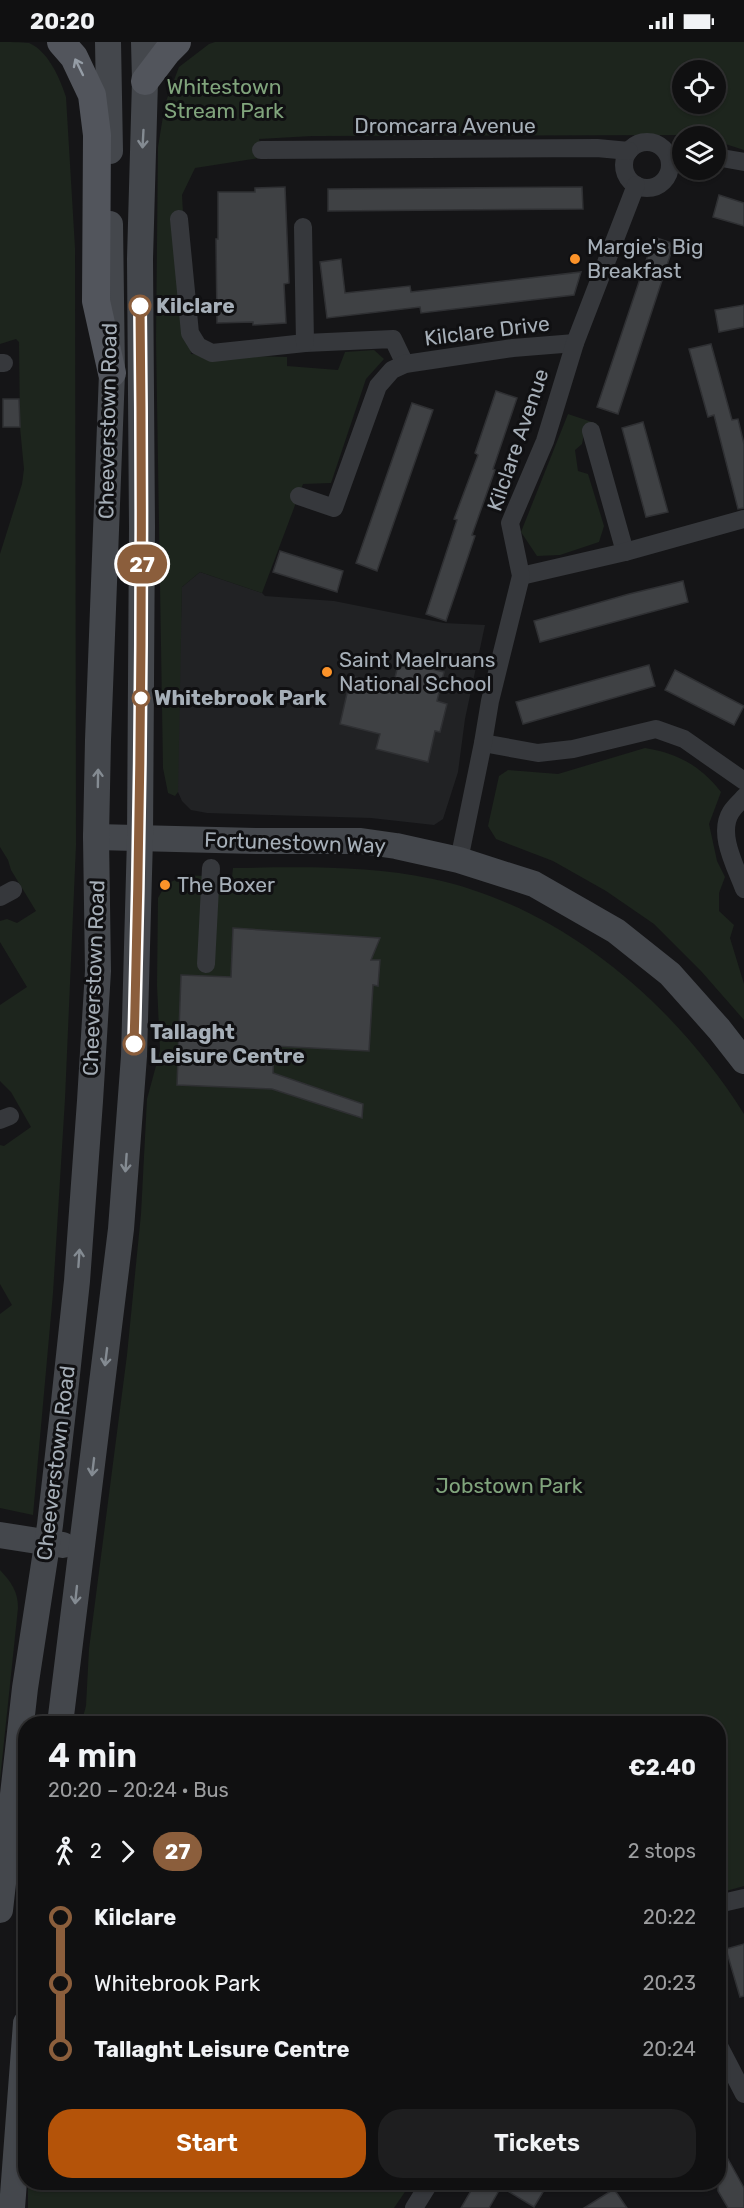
<!DOCTYPE html>
<html lang="en">
<head>
<meta charset="utf-8">
<style>
	body { margin:0; font-family:Rubik,sans-serif; background:#1e1e1f; color:#f1f3f6; height:100vh; display:flex; flex-direction:column; font-size:22px; white-space:nowrap }
	* { box-sizing:border-box; margin:0 }
	p { font-size:20px; color:#9c9d9f }
	.icon { flex:none; width:33px; height:33px; fill:none; stroke:currentColor; stroke-width:2; stroke-linecap:round; stroke-linejoin:round }
	.map { position:relative; flex:1; overflow:hidden }
	.panel { position:absolute; left:18px; top:1674px; width:708px; height:474px; display:flex; flex-direction:column; background:#101011; border-radius:24px; box-shadow:0 2px 4px #0004,0 0 0 2px #303031 }
	.panel>* { flex:none }
	.badge { padding:0 12px; border-radius:20px; font-size:21px; line-height:39px }
	.tools { position:absolute; left:672px; top:18px; display:grid; gap:12px }
	.tools a { display:grid; place-items:center; width:54px; height:54px; border-radius:50%; background:#101011; box-shadow:0 2px 4px #0004,0 0 0 2px #303031; font-size:30px }
	.map>.badge { position:absolute; translate:-50% -50%; box-shadow:0 0 0 3px #fff }
	.legs { display:flex; align-items:center; gap:9px; height:66px; padding:0 30px; font-size:20px }
	.legs p { margin-inline-start:auto }
	.overview { display:flex; align-items:center; justify-content:space-between; height:102px; padding:0 30px }
	h1 { font-size:33px; font-weight:600; line-height:45px }
	.action { display:flex; gap:12px; margin-top:auto; padding:12px 30px }
	.action a { flex:1; height:69px; border-radius:24px; background:#b45309; color:#fff; font-size:24px; font-weight:600; line-height:69px; text-align:center }
	.action a+a { background:#1e1e1f; color:#f1f3f6 }
	ul { padding:0 30px; list-style:none }
	li { display:flex; align-items:center; gap:21px; height:66px; font-size:22px }
	li i { display:grid; place-items:center; width:9px; height:100%; margin:0 8px; background:currentColor }
	li i::after { content:''; width:15px; height:15px; margin:-8px; border:4px solid; border-radius:50%; background:#101011 }
	li p { margin-inline-start:auto }
	li:first-child i { background:linear-gradient(#0000 50%,currentColor 0) }
	li:last-child i { background:linear-gradient(currentColor 50%,#0000 0) }
	.status { display:flex; justify-content:space-between; align-items:center; height:42px; padding:0 30px; background:#101011; direction:ltr }
	.status svg { height:16px; fill:currentColor }
	.map>svg:first-child { display:block }
	.built { fill:#212224 }
	.green { fill:#1d251d; fill-rule:evenodd }
	.building { fill:#3f4144; stroke:#2f3033; stroke-width:1.5 }
	.lines { fill:none; stroke-linecap:round; stroke-linejoin:round }
	.street { stroke:#36383c; stroke-width:18 }
	.secondary { stroke:#44474c; stroke-width:26 }
	.primary { stroke:#52555c; stroke-width:28 }
	.oneway { stroke:#959da6 }
	.oneway2 { stroke:#848b92 }
	.line-1-casing { stroke:#fff; stroke-width:14 }
	.line-1 { stroke:#8b5e3c; stroke-width:9 }
	.poi-dot { fill:#fc9329; stroke:#101012; stroke-width:2 }
	.stop-1-dot { fill:#fff; stroke:#8b5e3c; stroke-width:3 }
	.labels { text-anchor:middle; stroke-width:6; stroke-linejoin:round; paint-order:stroke }
	.park-label { font-size:21px; fill:#80a47c; stroke:#101012 }
	.street-label { font-size:21px; fill:#a6afb8; stroke:#101012 }
	.poi-label { font-size:21px; fill:#a6afb8; stroke:#101012; text-anchor:start }
	.stop-label { font-size:21px; font-weight:bold; fill:#a6afb8; stroke:#101012; text-anchor:start }
</style>
</head>
<body>
<div class="status"><b>20:20</b><svg viewBox="0 0 49 12"><path d="M0 12V9h3v3zM5 12V6h3v6zM10 12V3h3v9zM15 12V0h3v12zM26 1h20v11H26zM47 4h2v5h-2z"/></svg></div>
<div class="map">
<svg width="744" height="2166" viewBox="0 0 744 2166">
	<rect width="100%" height="100%" fill="#151517"/>
	<polygon class="built" points="200,530 262,551 265,554 334,559 444,581 485,583 465,677 458,730 443,777 434,783 371,776 207,771 191,768 182,759 178,750 177,712 182,545"/>
	<g class="green">
		<path d="M0,0C8,0 21,0 29,1C48,9 60,36 66,55L75,206L76,803L65,1057L53,1251L33,1473L0,1466V1272L12,1263L0,1242V1103L4,1104L31,1085L11,1050L0,1039V963L27,945L0,900V879L7,877L17,881L36,869L11,828L8,818L0,805V512L22,442L24,427L20,385L19,300L16,297L0,302Z"/>
		<path d="M215,0H744V108L716,99V94L697,93L312,94L259,97L265,115L195,126L182,153L191,312L287,315V324L338,328L345,310L374,308L384,317L366,337L331,441L303,442L262,551L200,530L182,545L178,750L175,754L168,751L163,726L156,298L158,105L165,62L179,25L209,2ZM682,28H716V62H682Z"/>
		<polygon points="568,372 598,382 585,387 582,402 575,408 578,429 588,432 604,484 599,500 560,513 537,514 521,490"/>
		<path d="M645,706C677,711 701,724 721,750L709,782L717,819L725,835L719,851V869L734,883L730,896L744,942V978L701,929L654,882L606,849L553,819L496,797L488,784L499,734L508,728L558,732Z"/>
		<path d="M233,826C299,825 368,823 433,837C563,865 675,962 744,1072V1844L719,1851L718,1682H81L86,1664L89,1607L127,1313L141,1172L147,1057L160,1009L157,943L158,856L166,842L180,836V833L232,835Z"/>
		<path d="M0,1528C11,1540 18,1549 18,1566L0,1738Z"/>
		<polygon points="28,2141 28,2140 411,2141 394,2166 28,2166"/>
	</g>
	<g class="building">
		<polygon points="285,145 289,241 284,242 286,281 253,283 253,280 217,281 216,197 218,197 218,150 255,150 255,146"/>
		<polygon points="582,145 583,167 328,169 328,147"/>
		<polygon points="719,153 744,161 744,184 713,175"/>
		<polygon points="654,195 674,202 618,372 597,365"/>
		<polygon points="341,217 345,251 410,244 411,250 581,230 574,253 421,271 420,265 327,276 320,220"/>
		<polygon points="744,263 744,285 719,290 715,268"/>
		<polygon points="711,302 732,378 738,377 744,402 744,466 738,467 714,373 708,375 689,307"/>
		<polygon points="496,349 517,356 493,427 495,428 472,493 475,494 446,579 426,572 457,478 454,477 478,413 475,411"/>
		<polygon points="3,357 19,357 20,385 3,385"/>
		<polygon points="412,361 433,368 377,529 356,521"/>
		<polygon points="643,380 668,470 646,475 622,386"/>
		<polygon points="280,509 343,529 337,550 273,530"/>
		<polygon points="683,539 688,560 540,600 534,579 629,552"/>
		<polygon points="399,619 444,630 437,659 447,662 440,690 435,689 428,720 376,707 380,692 340,682 351,634 393,644"/>
		<polygon points="649,623 655,644 523,682 516,660"/>
		<polygon points="675,628 744,664 734,683 665,648"/>
		<polygon points="233,886 380,896 371,918 380,918 378,944 373,943 369,1009 274,1004 273,1031 363,1062 362,1076 272,1047 177,1043 181,933 231,935"/>
		<polygon points="744,1902 744,1954 740,1955 726,1907"/>
		<polygon points="718,2099 744,2146 744,2166 728,2166 718,2149"/>
		<polygon points="476,2140 538,2140 546,2145 534,2165 501,2145 489,2166 461,2166"/>
		<polygon points="614,2147 627,2166 584,2166"/>
	</g>
	<g class="lines">
		<g class="street">
			<circle cx="647" cy="123" r="23"/>
			<polyline points="261,108 597,106 629,109"/>
			<polyline points="716,115 744,120"/>
			<polyline points="179,177 190,291 198,304 212,311 305,301 393,297 405,322"/>
			<polyline points="303,185 305,301"/>
			<polyline points="0,321 4,321"/>
			<polyline points="591,389 625,510"/>
			<polyline points="299,454 334,466 378,344 392,328 405,322 513,306 575,301"/>
			<polyline points="521,534 625,510 744,477"/>
			<polyline points="483,701 538,711 573,707 656,687 684,697 744,739"/>
			<path d="M744,755C740,760 735,764 731,770C717,792 736,825 744,847"/>
			<polyline points="459,818 483,701 490,659 521,534 510,481 545,399 575,301 636,143"/>
			<polyline points="0,855 13,848"/>
			<polyline points="206,922 211,826"/>
			<polyline points="0,1078 10,1074"/>
			<polyline points="718,1862 744,1856"/>
			<polyline points="718,2002 744,2052"/>
			<polyline points="414,2166 430,2140"/>
		</g>
		<g class="secondary">
			<polyline points="108,0 110,109"/>
			<polyline points="96,795 256,799 361,799 396,804 459,818 534,842 616,889 670,932 719,987 744,1019"/>
			<polyline points="0,1493 63,1503"/>
			<polyline points="60,1682 121,1187 134,1014 140,796 142,485 140,217 145,39 144,0"/>
			<polyline points="0,1868 25,1646 50,1483 64,1360 77,1239 90,1059 98,929 96,795 98,698 112,331 110,182"/>
			<polyline points="12,2166 26,1981"/>
		</g>
		<g class="primary">
			<polyline points="61,0 74,15 92,53 97,93 96,259 112,331"/>
			<polyline points="145,39 167,10 177,0"/>
		</g>
	</g>
	<defs><path id="oneway-shaft" d="M-6 0H5M1.5-3L5.5 0L1.5 3" fill="none" stroke-width="1.6" stroke-linecap="round" stroke-linejoin="round" transform="scale(1.5)"/></defs>
	<use class="oneway" href="#oneway-shaft" transform="translate(79 25) rotate(-116)"/>
	<g class="oneway2">
		<use href="#oneway-shaft" transform="translate(143 97) rotate(93)"/>
		<use href="#oneway-shaft" transform="translate(98 736) rotate(-89)"/>
		<use href="#oneway-shaft" transform="translate(126 1121) rotate(94)"/>
		<use href="#oneway-shaft" transform="translate(79 1216) rotate(-86)"/>
		<use href="#oneway-shaft" transform="translate(106 1315) rotate(97)"/>
		<use href="#oneway-shaft" transform="translate(93 1425) rotate(97)"/>
		<use href="#oneway-shaft" transform="translate(76 1553) rotate(96)"/>
	</g>
	<g class="lines">
		<g class="line-1-casing">
			<path id="line-1" d="M134,1002C141,756 143,510 140,264"/>
		</g>
		<use href="#line-1" class="line-1"/>
	</g>
	<g class="poi-dot">
		<circle cx="575" cy="217" r="6"/>
		<circle cx="327" cy="630" r="6"/>
		<circle cx="165" cy="843" r="6"/>
	</g>
	<g class="stop-1-dot">
		<circle cx="140" cy="264" r="10"/>
		<circle cx="141" cy="656" r="8"/>
		<circle cx="134" cy="1002" r="10"/>
	</g>
	<g class="labels">
		<g class="park-label">
			<text x="224" y="52">Whitestown<tspan x="224" dy="24">Stream Park</tspan></text>
			<text x="509" y="1451">Jobstown Park</text>
		</g>
		<g class="street-label">
			<text x="445" y="91">Dromcarra Avenue</text>
			<text transform="translate(487 289) rotate(-7)" y="7">Kilclare Drive</text>
			<text transform="translate(108 379) rotate(-89)" y="7">Cheeverstown Road</text>
			<text transform="translate(518 398) rotate(-71)" y="7">Kilclare Avenue</text>
			<text transform="translate(295 801) rotate(2)" y="7">Fortunestown Way</text>
			<text transform="translate(94 936) rotate(-88)" y="7">Cheeverstown Road</text>
			<text transform="translate(56 1421) rotate(-83)" y="7">Cheeverstown Road</text>
		</g>
		<g class="poi-label">
			<text x="587" y="212">Margie's Big<tspan x="587" dy="24">Breakfast</tspan></text>
			<text x="339" y="625">Saint Maelruans<tspan x="339" dy="24">National School</tspan></text>
			<text x="177" y="850">The Boxer</text>
		</g>
		<g class="stop-label">
			<text x="156" y="271">Kilclare</text>
			<text x="154" y="663">Whitebrook Park</text>
			<text x="150" y="997">Tallaght<tspan x="150" dy="24">Leisure Centre</tspan></text>
		</g>
	</g>
</svg>
<div class="tools">
<a><svg class="icon" aria-label="locate" viewBox="0 0 24 24"><circle cx="12" cy="12" r="6"/><path d="M12 2v4M12 18v4M2 12h4M18 12h4"/></svg></a>
<a><svg class="icon" aria-label="layers" viewBox="0 0 24 24"><path d="M12 4l9 5-9 5-9-5zM3 14l9 5 9-5"/></svg></a>
</div>
<b class="badge" style="left:142px;top:522px;background:#8b5e3c;color:#fff">27</b>
<section class="panel">
<div class="overview"><div><h1>4 min</h1><p>20:20 – 20:24 · Bus</p></div><b>€2.40</b></div>
<div class="legs"><svg class="icon" aria-label="walk" viewBox="0 0 24 24"><circle cx="13" cy="4" r="2"/><path d="M13 8l-2 6 4 7M11 14l-3 7M7 12l3-4h3l4 4"/></svg>2<svg class="icon" aria-label="forward" viewBox="0 0 24 24"><path d="M9 5l7 7-7 7"/></svg><b class="badge" style="background:#8b5e3c;color:#fff">27</b><p>2 stops</p></div>
<ul>
<li><i style="color:#8b5e3c"></i><b>Kilclare</b><p>20:22</p></li>
<li><i style="color:#8b5e3c"></i><span>Whitebrook Park</span><p>20:23</p></li>
<li><i style="color:#8b5e3c"></i><b>Tallaght Leisure Centre</b><p>20:24</p></li>
</ul>
<div class="action"><a>Start</a><a>Tickets</a></div>
</section>
</div>
</body>
</html>
